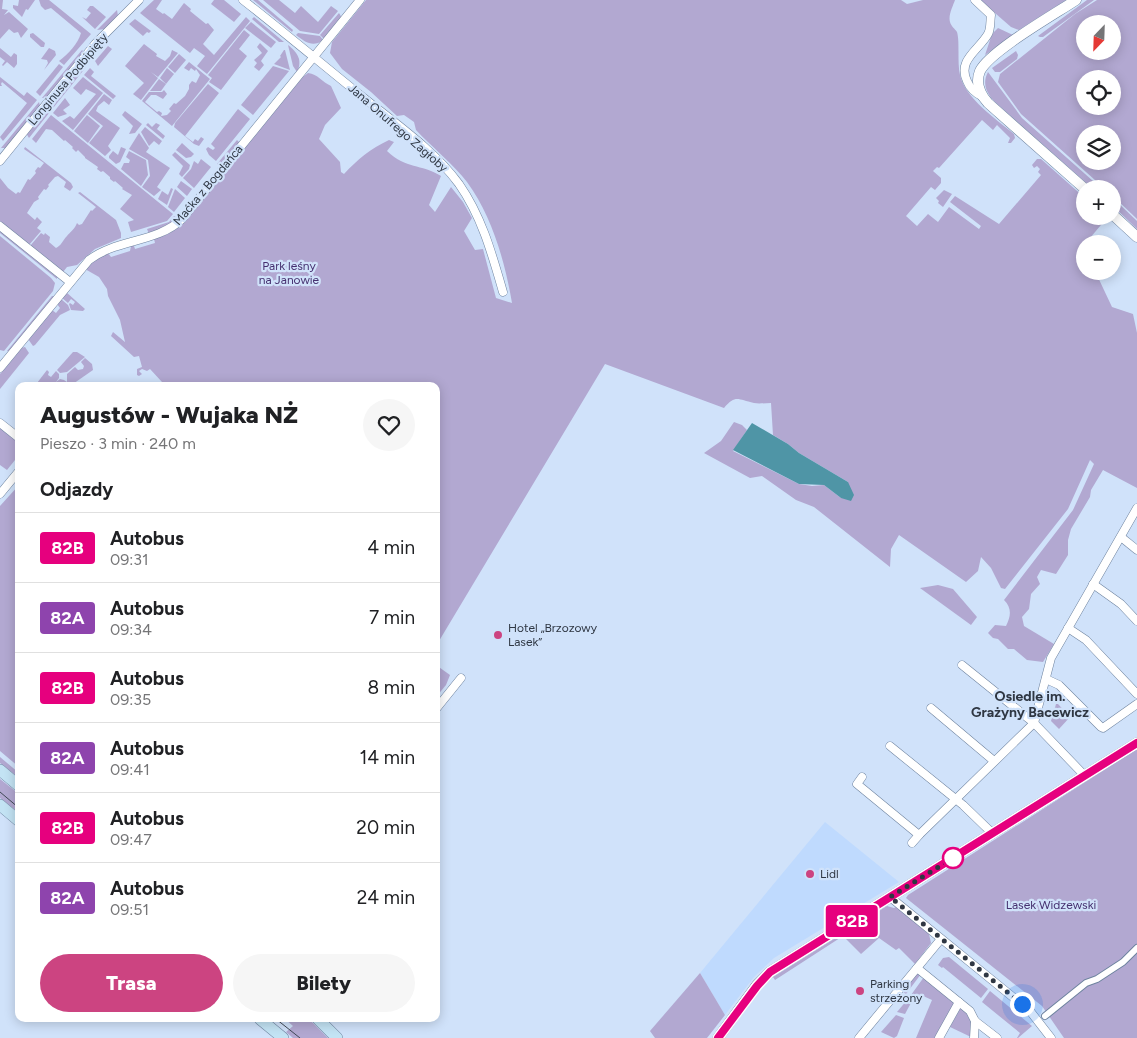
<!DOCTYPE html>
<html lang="pl">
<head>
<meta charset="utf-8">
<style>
	body { margin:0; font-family:Figtree,sans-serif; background:#f6f6f6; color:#202124; height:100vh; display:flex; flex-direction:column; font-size:19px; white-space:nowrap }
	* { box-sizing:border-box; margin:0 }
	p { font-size:16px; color:#757577 }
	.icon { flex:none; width:28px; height:28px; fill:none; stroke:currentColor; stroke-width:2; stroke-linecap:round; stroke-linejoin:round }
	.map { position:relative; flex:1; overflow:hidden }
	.drawer { position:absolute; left:15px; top:382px; width:425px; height:640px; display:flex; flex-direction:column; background:#fff; border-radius:10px; box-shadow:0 2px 12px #0003 }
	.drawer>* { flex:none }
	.badge { padding:0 10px; border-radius:4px; font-size:18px; line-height:32px }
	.needle { width:32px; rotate:203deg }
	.tools { position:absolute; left:1076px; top:15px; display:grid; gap:10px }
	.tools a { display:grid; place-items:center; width:45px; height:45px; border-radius:50%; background:#fff; box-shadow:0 2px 12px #0003; font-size:25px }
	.you { position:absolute; width:25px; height:25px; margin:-12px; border:4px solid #fff; border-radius:50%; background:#1a73e8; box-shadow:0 0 0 8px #1a73e833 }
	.map>.badge { position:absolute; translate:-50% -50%; box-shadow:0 0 0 2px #fff }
	h2 { padding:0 25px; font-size:19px; line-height:45px }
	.round { display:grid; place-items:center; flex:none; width:52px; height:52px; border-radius:26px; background:#f6f6f6 }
	.summary { display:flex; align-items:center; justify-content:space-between; height:85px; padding:0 25px }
	h1 { font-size:24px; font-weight:800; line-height:38px }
	.button { display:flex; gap:10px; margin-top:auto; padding:10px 25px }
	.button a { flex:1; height:58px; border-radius:30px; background:#cc4481; color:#fff; font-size:20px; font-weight:800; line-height:58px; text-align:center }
	.button a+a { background:#f6f6f6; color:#202124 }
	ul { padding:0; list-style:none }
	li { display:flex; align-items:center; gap:15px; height:70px; padding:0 25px; border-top:1px solid #e0e0e0 }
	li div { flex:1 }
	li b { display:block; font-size:19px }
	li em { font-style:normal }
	li .badge { min-width:55px; font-weight:700; text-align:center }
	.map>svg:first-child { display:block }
	.built { fill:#bfdafe }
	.green { fill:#b2a8d1; fill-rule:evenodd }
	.water { fill:#4f95a6 }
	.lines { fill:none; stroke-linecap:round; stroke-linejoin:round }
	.pedestrian-casing { stroke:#6e839f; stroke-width:8 }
	.minor-casing { stroke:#6e839f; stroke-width:9 }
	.tertiary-casing { stroke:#6e839f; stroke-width:11 }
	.secondary-casing { stroke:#6e839f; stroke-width:12 }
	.pedestrian { stroke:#fff; stroke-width:6 }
	.minor { stroke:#fff; stroke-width:8 }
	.tertiary { stroke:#fff; stroke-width:10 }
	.secondary { stroke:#c3e3f4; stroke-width:11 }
	.tram { stroke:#404956; stroke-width:1 }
	.line-casing { stroke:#fff; stroke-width:11 }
	.line { stroke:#e6007e; stroke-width:8 }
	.walk { stroke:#2f3743; stroke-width:5; stroke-dasharray:0 9 }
	.poi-dot { fill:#cc4481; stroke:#d0e2fa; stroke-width:2 }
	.stop-dot { fill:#fff; stroke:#e6007e; stroke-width:2.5 }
	.labels { text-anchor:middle; stroke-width:4.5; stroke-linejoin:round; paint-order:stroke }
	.street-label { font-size:12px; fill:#2f3743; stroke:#d0e2fa }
	.park-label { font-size:12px; fill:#463170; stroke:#d0e2fa }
	.poi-label { font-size:12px; fill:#2f3743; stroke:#d0e2fa; text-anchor:start }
	.neighbourhood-label { font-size:14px; font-weight:bold; fill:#2f3743; stroke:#d0e2fa }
</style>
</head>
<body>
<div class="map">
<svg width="1137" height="1038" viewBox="0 0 1137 1038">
	<rect width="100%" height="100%" fill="#d0e2fa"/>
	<polygon class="built" points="825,822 899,882 774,958 754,977 725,1015 700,973"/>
	<g class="green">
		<polygon points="0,0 3,0 2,9 8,10 4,15 9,12 28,29 21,38 18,32 14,33 9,29 0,39"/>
		<polygon points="19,0 35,0 28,10 26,9 22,17 13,8 13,5 18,6"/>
		<path d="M39,0H49L91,34L64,65L59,61C68,54 78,44 81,33L51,8L45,10L41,6Z"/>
		<polygon points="154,0 162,0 156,9 163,14 164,13 172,19 184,3 191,9 190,11 206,24 208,23 214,30 203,44 214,55 246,17 250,21 207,74 197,66 205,56 194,48 190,53 140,13"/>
		<polygon points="214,0 224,0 241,14 234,22 211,4"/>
		<polygon points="253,0 258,0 293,30 292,32"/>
		<polygon points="263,0 279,0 295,13 301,6 318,22 331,6 338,11 319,34 300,31"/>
		<path d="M366,0H901L907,4L923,0H955C953,6 948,15 950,22C951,26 955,29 957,32C960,42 957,62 960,75C965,98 996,119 1014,134L1015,138L1011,143H1008L1010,138L997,125L993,130L982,120L939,168L937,167L933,171L941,178V183L935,190L931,187L906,216L917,226L928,214L938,222L949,207L979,229L981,226L950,202L955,196L999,224L1041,175L1038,172L1040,169L1037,166L1034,168L1032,165L1037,159H1041L1085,198V216H1103L1106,219L1090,238L1093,244H1085V271H1095L1112,307L1133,314L1137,333V488L1103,470L1091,490L1090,497L1071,529L1068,540V555L1056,574L1041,570L1037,577L1040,584L1031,594L1029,609L1022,617L1024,626L1054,644L1043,662L1027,660L1014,649H1008L998,639L993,638L988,633L995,625L1006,626C1011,616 1012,608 1004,600L1073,510L1094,464L1090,460L1068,509L1005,589L1001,588L991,568L981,557L978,571L966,582L899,535L891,549L890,567L814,507L796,500L762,476L750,478L704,453L721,441L734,422L742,425L747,430L733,451L799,484L812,486L824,485L841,498L848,482L799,453L788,444L773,435L771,403C765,403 759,404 754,403C738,400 736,394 724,408L605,364L436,646V386H158L162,382L150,369L147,371L142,369L139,371L142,374L139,376L137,375V369L142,367L139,356L134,357L111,336L113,332L125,342L120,320L108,296L107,289L99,277L85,269C92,262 98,257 108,253L111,257L130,251L131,246H134L135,249L155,243L154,239L168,234L179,227L300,79L308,73C318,74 322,82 331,86L341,108L325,125L319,139L340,162L341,172L344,174C358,159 370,149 389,140L394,142L387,151C407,170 420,163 441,176L429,205L435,212L451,187L463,202L472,218L464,231L475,250L483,249L496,298L512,303C505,262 492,216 467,182C454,165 431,146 416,130L414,122L404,115L397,116L371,92L342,69L330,53L332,42Z"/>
		<polygon points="980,0 1066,0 1019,30 1011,27"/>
		<polygon points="1087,0 1094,0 1043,37 1040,37 1038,36"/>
		<path d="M1097,0H1137V219L1113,196L1112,189H1105L1021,114L998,82L1000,74L1075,14ZM1085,24H1112V51H1085ZM1085,79H1112V106H1085ZM1085,134H1112V161H1085Z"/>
		<polygon points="90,6 93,6 106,17 95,29 82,17 86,19 91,13 87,10"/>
		<polygon points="117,10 118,16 105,29 97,30"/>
		<polygon points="339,13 342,18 324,39 320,35"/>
		<polygon points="254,17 284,42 279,42 252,19"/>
		<polygon points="135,19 151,31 149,33 147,32 143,36 129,24"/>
		<polygon points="251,22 276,42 271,48 245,28"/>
		<polygon points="998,28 1013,35 985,55 992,34"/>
		<polygon points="244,30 250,35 239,49 247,56 221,90 209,82 212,78 208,75"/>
		<polygon points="33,33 45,43 44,47 41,47 30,37 30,34"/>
		<path d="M298,33L320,36L323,40C313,48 305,42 296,35Z"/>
		<polygon points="260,43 268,51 261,61 264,65 259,71 254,67 257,63 254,60 262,53 257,47"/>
		<polygon points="144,44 157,54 156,56 165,61 170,56 172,50 178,53 158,77 151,72 158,78 141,100 133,94 144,83 125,66"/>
		<path d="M288,45C297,52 303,60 297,72L293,66Z"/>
		<polygon points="108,46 112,49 98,66 95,61"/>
		<polygon points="0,48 11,57 14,53 17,55 17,64 14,68 7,62 3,66 2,65 5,61 0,57"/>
		<polygon points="49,48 55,51 56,55 44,70 48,63 47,60 41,59"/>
		<polygon points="82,50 84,52 47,98 42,98"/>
		<polygon points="284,50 285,50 290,70 274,64 281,57 280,56"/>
		<polygon points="1016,51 1018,55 1017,59 1000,72 995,72 992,68"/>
		<polygon points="179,54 186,60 175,73 168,67"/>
		<polygon points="189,62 210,79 172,126 142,101 149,92 162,92 164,90 167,94 163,99 156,95 151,95 145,102 157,112 159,111 162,113 161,116 167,115 171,111 169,109 174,103 176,104 185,96 189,89 189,85 192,81 196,83 200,75 196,69 195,71 191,68 189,71 184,68"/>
		<polygon points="59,64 63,67 40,96 36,92"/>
		<polygon points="82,66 86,67 29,138 26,133"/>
		<polygon points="273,66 289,71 253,115 241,105"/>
		<polygon points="90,68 94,72 91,76 116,96 113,99 84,75"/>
		<polygon points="167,68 174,74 166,84 160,78"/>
		<path d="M988,72L1022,118L1102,189H1093L995,102C986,93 982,83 988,72Z"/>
		<polygon points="0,77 24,96 27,92 37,100 3,141 0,137 27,103 2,82 1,84 2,86 0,86"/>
		<polygon points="83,77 103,93 73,130 62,121 70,116 74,119 96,94 86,89 81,95 73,88"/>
		<polygon points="159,79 166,84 161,91 150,91"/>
		<polygon points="208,84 219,93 185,136 193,142 195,139 198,141 201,137 204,139 199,146 194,144 174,127 175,123"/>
		<polygon points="104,94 112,100 109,105 104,101 98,106 96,111 120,128 108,146 111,150 105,156 89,143 103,126 88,114"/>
		<polygon points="65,98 70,105 63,110 67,114 58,117 53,113"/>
		<polygon points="39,102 40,106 6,148 1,148"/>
		<polygon points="238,109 250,119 216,161 209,155 206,149 208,147 213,150 215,148 211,144"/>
		<polygon points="125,111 142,124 135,133 129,134 133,126 122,115"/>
		<polygon points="51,115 173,214 167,221 131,232 128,222 134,220 120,209 132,195 122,189 123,188 115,181 114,182 110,179 110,177 103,171 101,172 97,169 98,167 85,158 85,157 78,150 76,152 72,148 73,147 65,140 64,141 52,130 46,129 36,143 32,139"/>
		<polygon points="87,115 100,126 88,143 74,131"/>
		<polygon points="148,123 152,127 156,123 160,125 157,129 165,136 163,139 146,125"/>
		<polygon points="145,127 162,141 159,145 154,141 149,146 141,132"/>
		<polygon points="139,133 149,148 146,152 170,168 157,187 161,190 154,196 142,187 150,176 148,160 129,149"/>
		<polygon points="237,140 240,143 221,166 217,164"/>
		<polygon points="182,143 194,154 191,157 186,158 176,150"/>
		<polygon points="25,147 71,183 73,187 70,191 64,187 66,182 58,176 55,177 48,185 49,186 46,190 44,189 38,197 39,199 34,202 27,213 35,220 37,217 42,222 37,228 41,231 29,245 0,221 0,178 8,188 16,194 18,192 20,193 28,179 30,180 36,173 35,171 38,167 40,168 44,163 24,149"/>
		<polygon points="121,147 126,149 120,162 116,164 109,158 109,156 113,151 118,155"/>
		<polygon points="129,151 146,160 148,175 141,186 121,169 124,163 129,163 130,160 126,157"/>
		<polygon points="175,152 190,165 189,169 182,177 179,174 183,166 172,155"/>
		<polygon points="201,159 211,167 194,188 183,178 191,169 194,161 198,164"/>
		<polygon points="181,181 192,189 187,196 177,187"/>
		<polygon points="171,188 173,189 167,205 158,199 162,191 168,195"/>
		<polygon points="175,189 185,198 174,212 168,207"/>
		<polygon points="944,190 952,194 943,207 938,203 939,201 936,198"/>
		<path d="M80,192L116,220L121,233V238L95,249L77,265L67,267L63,272L30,246L41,233L44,235L45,233L50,237L49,242L56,248C61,246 63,240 67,236C70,232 75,229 77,223L79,225L82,224L91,210L92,211L96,207L78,193Z"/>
		<polygon points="1113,198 1137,221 1137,229 1113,206"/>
		<polygon points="174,216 178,218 170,225 149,234 147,229 169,222"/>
		<polygon points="0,231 57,277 57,279 0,233"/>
		<polygon points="0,236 51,278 55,283 53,291 4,351 0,350"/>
		<polygon points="66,292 85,309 83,311 71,310 69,304 70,303 73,305 75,302 71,299 68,303 62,298"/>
		<polygon points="52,296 55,296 10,352 7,351"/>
		<polygon points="61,299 68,305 70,310 60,315 35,345 33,346 28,339 52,310 56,313 60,308 57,304"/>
		<polygon points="25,347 29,353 0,389 0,374 21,348"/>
		<polygon points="73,352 77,352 85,357 67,372 60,373 57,370"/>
		<path d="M85,358L92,364L93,370L70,386L68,383V386H48L54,383C48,386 41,388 37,383L47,370L49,372L48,375L51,377L56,371L59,374V378L56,382L60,379L64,380L67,382V374L75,367L78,370L83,369L84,366L81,362Z"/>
		<polygon points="0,428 19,443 19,455 7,470 0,465"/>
		<polygon points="19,485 19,767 0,751 0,506"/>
		<polygon points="938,585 953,589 977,617 971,625 920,588"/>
		<polygon points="436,665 450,675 446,685 436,697"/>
		<polygon points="1056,704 1058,704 1070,717 1059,729 1051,721"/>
		<polygon points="1137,749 1137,1038 1064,1038 1042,1006 906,898 908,895"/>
		<polygon points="0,757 19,773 19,778 0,763"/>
		<polygon points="0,779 19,794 19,813 0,798"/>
		<polygon points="887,906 894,908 896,907 929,934 931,943 915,964 899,948 896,950 879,938 861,954 843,936 775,980 773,977"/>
		<polygon points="949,957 988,989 981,998 943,967 942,968 938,965 943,958"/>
		<polygon points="700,973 725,1015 707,1038 655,1038 650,1031"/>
		<polygon points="916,974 921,974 906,994 902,991"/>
		<polygon points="924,977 953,999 955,1004 937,1038 916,1038 932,1000 921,995 919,1001 911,995"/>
		<polygon points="990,991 1032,1026 1018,1038 1017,1038 1020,1033 982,1002"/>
		<polygon points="907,1000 912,1001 905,1014 897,1012"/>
		<path d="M961,1007C971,1016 973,1024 971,1037L950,1027Z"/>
		<polygon points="896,1015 904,1018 897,1036 894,1038 881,1032"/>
		<polygon points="285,1019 309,1019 328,1038 293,1038 286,1032 293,1026"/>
	</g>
	<polygon class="water" points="752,423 788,444 799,453 848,482 854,495 851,501 841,498 824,485 799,484 733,450"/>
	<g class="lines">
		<g class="pedestrian-casing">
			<polyline id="pedestrian" points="1045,1016 1086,983 1097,979 1123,962 1137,948"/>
		</g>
		<g class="minor-casing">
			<g id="minor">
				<path d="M243,0C284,32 323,65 364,98C396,124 434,150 459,184C482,217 492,254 503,292"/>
				<path d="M975,0L991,15C990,21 991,29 988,34C979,50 957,60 967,81C970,89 975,93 983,97"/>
				<polyline points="0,161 95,44 139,0"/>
				<polyline points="0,226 70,282"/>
				<path d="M0,368L89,260C116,239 157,243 182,219L360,0"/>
				<polyline points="0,423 19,438"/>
				<polyline points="0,494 19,471"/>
				<polyline points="1121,537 1137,550"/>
				<polyline points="1093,584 1121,604 1137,621"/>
				<polyline points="1068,628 1086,640 1137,694"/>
				<polyline points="962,665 1034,723 1085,776"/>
				<polyline points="1046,679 1059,685 1101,727 1103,728 1137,704"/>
				<polyline points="931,708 994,761"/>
				<polyline points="436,709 461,678"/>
				<polyline points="890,746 963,805 992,833"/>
				<polyline points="862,777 857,784 919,835 1034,723 1051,658 1137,508"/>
				<polyline points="912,843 919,835"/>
				<polyline points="890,897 1030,1011 1051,1038"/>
				<polyline points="917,968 970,1011 975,1021 997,1038"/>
				<polyline points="859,1038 941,939"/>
				<polyline points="939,1038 959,1002"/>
				<polyline points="974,1038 975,1021"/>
			</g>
		</g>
		<g class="tertiary-casing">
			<g id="tertiary">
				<path d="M1076,0C1055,14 990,51 980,71C975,83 980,94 988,103L1085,189"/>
				<polyline points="1112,214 1137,237"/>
				<polyline points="718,1038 757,985 770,972 1137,743"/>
			</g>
		</g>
		<g class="secondary-casing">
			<g id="secondary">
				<polyline points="0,770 19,786"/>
				<polyline points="0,805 19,821"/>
				<polyline points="260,1019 283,1038"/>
				<polyline points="318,1019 337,1038"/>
			</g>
		</g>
		<use href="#pedestrian" class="pedestrian"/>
		<use href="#minor" class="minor"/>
		<use href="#tertiary" class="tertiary"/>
		<use href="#secondary" class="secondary"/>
		<g class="tram">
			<polyline points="0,792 19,808"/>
			<polyline points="276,1019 300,1038"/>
		</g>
	</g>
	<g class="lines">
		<g class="line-casing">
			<polyline id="line" points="718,1038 757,986 770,972 1137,743"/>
		</g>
		<use href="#line" class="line"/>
		<polyline class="walk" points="953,858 890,897 1022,1004"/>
	</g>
	<g class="poi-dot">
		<circle cx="498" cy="635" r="5"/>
		<circle cx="810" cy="874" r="5"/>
		<circle cx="860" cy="991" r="5"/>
	</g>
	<circle class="stop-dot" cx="953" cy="858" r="10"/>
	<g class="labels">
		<g class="street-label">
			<text transform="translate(68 79) rotate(-50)" y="4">Longinusa Podbipięty</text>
			<text transform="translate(398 128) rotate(41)" y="4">Jana Onufrego Zagłoby</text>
			<text transform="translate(208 185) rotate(-50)" y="4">Maćka z Bogdańca</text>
		</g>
		<g class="park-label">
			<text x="289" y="270">Park leśny<tspan x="289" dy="14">na Janowie</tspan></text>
			<text x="1051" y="909">Lasek Widzewski</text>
		</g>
		<g class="poi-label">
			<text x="508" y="632">Hotel „Brzozowy<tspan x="508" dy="14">Lasek”</tspan></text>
			<text x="820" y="878">Lidl</text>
			<text x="870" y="988">Parking<tspan x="870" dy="14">strzeżony</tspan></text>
		</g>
		<g class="neighbourhood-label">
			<text x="1030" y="701">Osiedle im.<tspan x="1030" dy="16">Grażyny Bacewicz</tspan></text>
		</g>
	</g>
</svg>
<div class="tools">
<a><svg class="needle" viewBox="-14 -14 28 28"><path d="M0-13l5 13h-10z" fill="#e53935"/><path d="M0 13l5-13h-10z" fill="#757577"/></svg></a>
<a><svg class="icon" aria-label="locate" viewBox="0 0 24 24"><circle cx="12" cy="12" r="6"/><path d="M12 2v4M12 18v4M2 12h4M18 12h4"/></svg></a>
<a><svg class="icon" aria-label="layers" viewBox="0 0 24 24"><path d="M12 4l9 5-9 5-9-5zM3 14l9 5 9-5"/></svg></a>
<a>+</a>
<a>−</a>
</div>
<div class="you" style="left:1022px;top:1004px"></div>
<b class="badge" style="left:852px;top:921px;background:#e6007e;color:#fff">82B</b>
<section class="drawer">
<div class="summary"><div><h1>Augustów - Wujaka NŻ</h1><p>Pieszo · 3 min · 240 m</p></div><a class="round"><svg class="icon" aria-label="heart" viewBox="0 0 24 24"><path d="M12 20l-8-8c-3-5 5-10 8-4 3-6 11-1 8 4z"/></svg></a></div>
<h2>Odjazdy</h2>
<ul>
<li><span class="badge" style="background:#e6007e;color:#fff">82B</span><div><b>Autobus</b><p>09:31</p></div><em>4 min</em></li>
<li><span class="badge" style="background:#8e44ad;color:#fff">82A</span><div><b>Autobus</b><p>09:34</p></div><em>7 min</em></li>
<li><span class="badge" style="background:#e6007e;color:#fff">82B</span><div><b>Autobus</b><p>09:35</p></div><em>8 min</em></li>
<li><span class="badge" style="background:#8e44ad;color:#fff">82A</span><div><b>Autobus</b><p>09:41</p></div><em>14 min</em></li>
<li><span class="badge" style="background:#e6007e;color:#fff">82B</span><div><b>Autobus</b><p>09:47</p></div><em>20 min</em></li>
<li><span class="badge" style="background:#8e44ad;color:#fff">82A</span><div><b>Autobus</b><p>09:51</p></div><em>24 min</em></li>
</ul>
<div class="button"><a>Trasa</a><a>Bilety</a></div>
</section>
</div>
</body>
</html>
